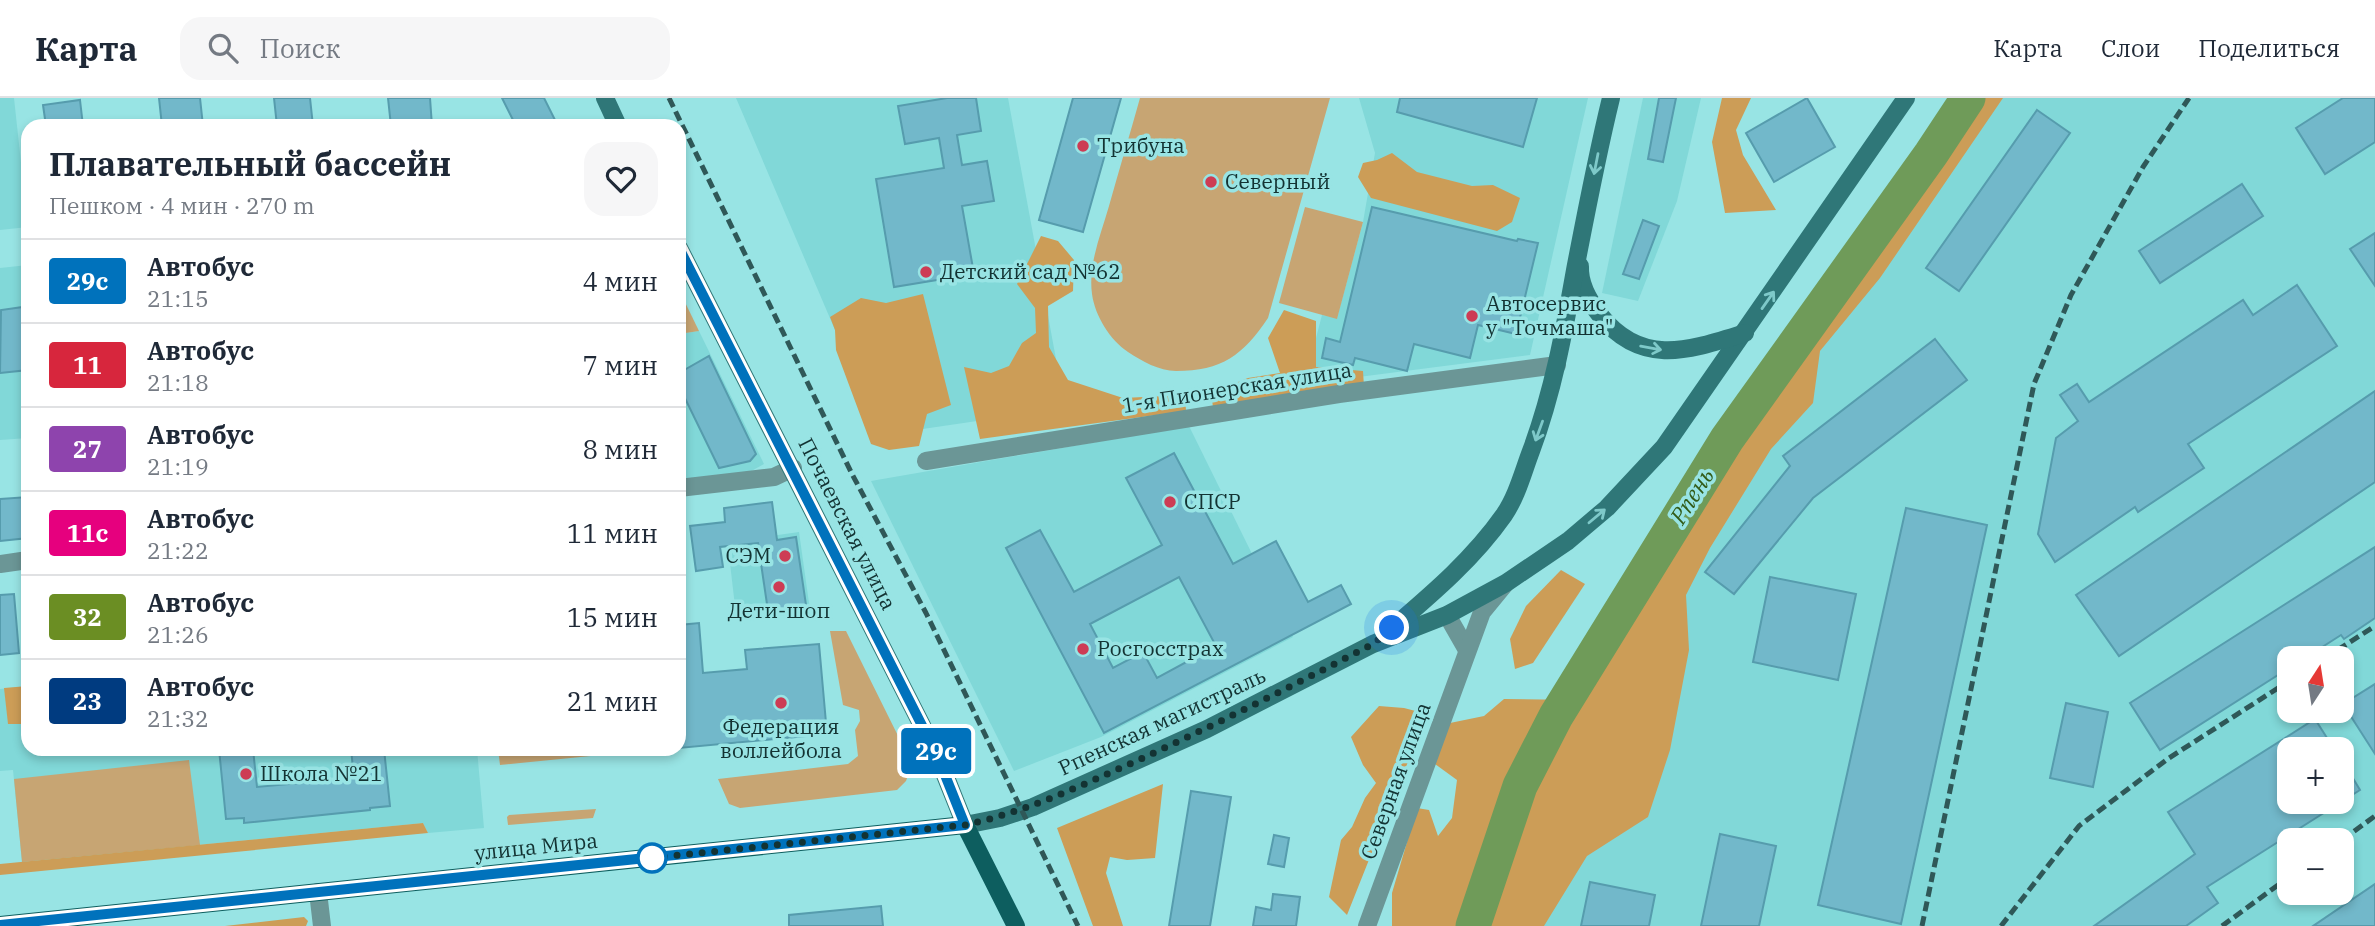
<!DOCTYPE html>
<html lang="ru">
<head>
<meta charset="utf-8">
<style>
	body { margin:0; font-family:"IBM Plex Serif",serif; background:#f6f6f7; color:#1f2937; height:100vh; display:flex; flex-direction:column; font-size:26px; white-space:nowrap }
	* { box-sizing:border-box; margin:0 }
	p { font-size:23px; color:#747a83 }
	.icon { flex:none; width:38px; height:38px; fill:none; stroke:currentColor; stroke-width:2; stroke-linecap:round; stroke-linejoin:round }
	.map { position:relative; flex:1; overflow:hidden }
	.details { position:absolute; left:21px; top:21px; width:665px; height:637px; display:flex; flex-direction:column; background:#fff; border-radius:21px; box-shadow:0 4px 10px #0003 }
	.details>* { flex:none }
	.badge { padding:0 14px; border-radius:5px; font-size:24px; line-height:46px }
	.needle { width:46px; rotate:12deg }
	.tools { position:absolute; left:2277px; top:548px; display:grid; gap:14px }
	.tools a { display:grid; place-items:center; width:77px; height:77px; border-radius:14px; background:#fff; box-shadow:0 4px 10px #0003; font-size:35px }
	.you { position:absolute; width:35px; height:35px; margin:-18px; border:5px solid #fff; border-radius:50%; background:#1a73e8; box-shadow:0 0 0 10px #1a73e833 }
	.map>.badge { position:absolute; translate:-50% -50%; box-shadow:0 0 0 4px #fff }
	.round { display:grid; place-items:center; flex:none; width:74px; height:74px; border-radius:21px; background:#f6f6f7 }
	.overview { display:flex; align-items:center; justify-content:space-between; height:119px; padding:0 28px }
	h1 { font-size:33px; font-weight:700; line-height:52px }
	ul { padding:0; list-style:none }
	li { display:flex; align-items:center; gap:21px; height:84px; padding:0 28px; border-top:2px solid #e0e1e3 }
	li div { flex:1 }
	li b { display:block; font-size:26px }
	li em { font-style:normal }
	li .badge { min-width:77px; font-weight:700; text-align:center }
	header { display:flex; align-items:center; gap:42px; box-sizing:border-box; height:98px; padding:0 35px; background:#fff; border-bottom:2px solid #e0e1e3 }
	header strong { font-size:33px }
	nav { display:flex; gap:38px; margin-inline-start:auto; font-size:24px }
	.search { width:490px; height:63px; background:#f6f6f7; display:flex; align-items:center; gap:18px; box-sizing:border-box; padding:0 24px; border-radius:21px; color:#747a83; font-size:26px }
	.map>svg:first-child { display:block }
	.built { fill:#81d8d8; fill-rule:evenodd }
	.green { fill:#c7a573 }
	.forest { fill:#cc9d57 }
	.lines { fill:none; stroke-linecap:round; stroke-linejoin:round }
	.river { stroke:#6f9b59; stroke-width:35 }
	.building { fill:#72b8ca; stroke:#569cad; stroke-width:2; fill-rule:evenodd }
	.minor { stroke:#6b9696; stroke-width:18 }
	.secondary { stroke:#2f7778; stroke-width:18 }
	.primary { stroke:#0d5e5f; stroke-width:18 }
	.rail { stroke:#2f5858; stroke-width:5; stroke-dasharray:10 5; stroke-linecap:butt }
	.oneway { stroke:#7ec9c9 }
	.line-casing { stroke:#fff; stroke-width:16 }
	.line { stroke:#0072bc; stroke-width:10 }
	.walk { stroke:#133333; stroke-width:7; stroke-dasharray:0 12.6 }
	.poi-dot { fill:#cd3c54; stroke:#98e4e4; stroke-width:2.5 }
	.stop-dot { fill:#fff; stroke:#0072bc; stroke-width:3.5 }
	.labels { text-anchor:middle; stroke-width:7; stroke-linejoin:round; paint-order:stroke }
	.poi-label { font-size:21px; fill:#133333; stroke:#98e4e4; text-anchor:start }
	.street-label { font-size:21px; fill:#133333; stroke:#98e4e4 }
	.water-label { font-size:23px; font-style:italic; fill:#325c18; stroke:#98e4e4 }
</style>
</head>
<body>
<header>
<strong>Карта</strong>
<div class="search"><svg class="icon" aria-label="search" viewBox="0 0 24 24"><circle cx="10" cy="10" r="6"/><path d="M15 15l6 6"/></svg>Поиск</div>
<nav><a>Карта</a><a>Слои</a><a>Поделиться</a></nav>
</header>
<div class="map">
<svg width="2375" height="828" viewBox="0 0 2375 828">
	<rect width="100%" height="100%" fill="#98e4e4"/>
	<g class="built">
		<polygon points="0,0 14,0 28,129 0,132"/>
		<polygon points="736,0 1008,0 1065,310 875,338 835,232"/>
		<polygon points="1359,0 1588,0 1530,257 1304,286 1322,217 1337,220 1363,124 1375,55"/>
		<polygon points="1643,0 1701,0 1677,103 1638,203 1602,195"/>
		<path d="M1986,0H2375V828H1495L1611,571ZM2289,560H2342V612H2289ZM2289,651H2342V704H2289ZM2289,742H2342V794H2289Z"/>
		<polygon points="28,167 28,340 0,342 0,170"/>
		<polygon points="699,233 764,366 746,376 679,383 679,236"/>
		<polygon points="1189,328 1293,539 1101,639 1014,673 871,383"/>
		<polygon points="799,434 810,512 767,517 736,517 728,448 757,440"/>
		<polygon points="28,588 28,651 477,651 484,730 428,735 423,725 22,764 13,672 0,673 0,591"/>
	</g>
	<g class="green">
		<path d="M1140,0H1330L1268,220C1243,257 1222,273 1176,273C1159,273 1142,263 1128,254C1110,242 1095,218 1092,196C1088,166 1101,136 1109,108C1119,72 1130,36 1140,0Z"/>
		<polygon points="1305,109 1363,124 1337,221 1279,205"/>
		<polygon points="679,192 699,233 679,236"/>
		<polygon points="830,533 846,533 912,666 906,683 897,692 740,710 729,706 718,681 848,666 858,658 855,632 860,623 859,612 843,607"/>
		<polygon points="498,651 621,651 621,655 500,667"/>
		<polygon points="189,662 200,747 22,764 14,681"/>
		<polygon points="596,711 593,720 508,727 507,719 509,717"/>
	</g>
	<g class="forest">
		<polygon points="1722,0 1751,0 1736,32 1743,57 1776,112 1725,115 1712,44"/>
		<polygon points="1976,0 2003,0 1880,180 1820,253 1813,305 1771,351 1710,450 1686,497 1689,552 1670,652 1648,719 1587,758 1544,828 1392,828 1392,795 1417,710 1429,712 1438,738 1452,720 1457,682 1435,666 1450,625 1484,618 1504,601 1577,602 1615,530 1671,450 1743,333 1909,101"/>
		<polygon points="1392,55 1417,74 1472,88 1493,87 1520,100 1512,124 1497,133 1371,100 1358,79 1363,65 1377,62"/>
		<polygon points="1041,138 1058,143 1074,162 1073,193 1048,208 1049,249 1068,282 1123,300 1185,297 1186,313 980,341 964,269 991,275 1009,268 1022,245 1036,235 1035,210 1017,186"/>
		<polygon points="923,196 951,307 927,316 919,348 889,352 871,346 836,252 835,232 830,219 861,200 886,205"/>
		<polygon points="1284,212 1316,223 1316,269 1363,273 1364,289 1213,309 1211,295 1248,280 1280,275 1268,240"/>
		<polygon points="1561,472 1585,486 1533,565 1515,571 1510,541 1526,508"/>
		<polygon points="28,588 28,626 8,626 4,590"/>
		<polygon points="1379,608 1404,610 1427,616 1347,817 1329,799 1341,742 1352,729 1365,700 1376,685 1363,667 1351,639"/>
		<polygon points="1163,686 1155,760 1127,762 1110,759 1106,775 1123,828 1093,828 1057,730"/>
		<polygon points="423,725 428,735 0,777 0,766"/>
		<polygon points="304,819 308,823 306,828 225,828"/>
	</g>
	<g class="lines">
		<polyline class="river" points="1473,828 1520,688 1556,618 1727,341 1931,56 1968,0"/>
	</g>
	<g class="building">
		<polygon points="159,0 200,0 203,28 162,28"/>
		<polygon points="274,0 310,0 313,28 277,28"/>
		<polygon points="388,0 430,0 432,28 391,28"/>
		<polygon points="502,0 544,0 558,28 516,28"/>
		<polygon points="947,0 976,0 981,33 957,37 962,67 987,63 994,103 962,108 974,176 894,189 876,81 944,70 939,40 905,46 898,8"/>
		<polygon points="1073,0 1121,0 1083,134 1039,122"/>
		<polygon points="1400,0 1537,0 1523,49 1397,14"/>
		<polygon points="1659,0 1676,0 1663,64 1648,61"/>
		<polygon points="1807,0 1835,49 1774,84 1746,35"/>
		<polygon points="2343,0 2375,0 2375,44 2325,76 2296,30"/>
		<polygon points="80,2 83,28 46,28 43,7"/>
		<polygon points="2037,12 2070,35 1959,193 1926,170"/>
		<polygon points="2242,86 2263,118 2160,185 2139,153"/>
		<polygon points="1372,109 1517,143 1518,141 1538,145 1516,236 1478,227 1470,260 1414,246 1407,273 1355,260 1353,267 1322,260 1326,240 1340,244"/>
		<polygon points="1643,122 1659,128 1639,181 1623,176"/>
		<polygon points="2375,135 2375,188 2350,151"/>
		<polygon points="2297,187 2337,248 2188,346 2204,370 2138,414 2135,409 2055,464 2038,436 2056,340 2078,323 2060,297 2077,286 2089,304 2243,202 2253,217"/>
		<polygon points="23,209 28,272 0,275 1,212"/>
		<polygon points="1935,241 1967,282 1813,400 1734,496 1705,474 1790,368 1783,358"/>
		<polygon points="709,258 756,356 750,363 719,370 679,288 679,275"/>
		<polygon points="2375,293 2375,384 2119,558 2076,497"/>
		<path d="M1174,355L1233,466L1276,443L1308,504L1341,487L1351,506L1104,635L1006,450L1040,432L1074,494L1162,447L1126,380ZM1179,479L1216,548L1157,580L1143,554L1113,570L1090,526Z"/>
		<polygon points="28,399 28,440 0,443 0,401"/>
		<polygon points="772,404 777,442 796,439 806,507 768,513 758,445 720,449 723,469 696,473 690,428 725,424 724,410"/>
		<polygon points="1906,410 1987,427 1901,826 1818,807"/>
		<polygon points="2375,449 2375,520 2344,541 2341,537 2305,560 2289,560 2289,570 2160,652 2130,605"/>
		<polygon points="1770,479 1856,496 1838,582 1753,564"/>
		<polygon points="14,496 19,555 0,557 0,497"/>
		<polygon points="699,525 703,575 747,571 745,552 819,546 827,636 679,650 679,527"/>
		<polygon points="2375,586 2375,656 2343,606"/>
		<polygon points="2066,605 2108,614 2093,689 2050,680"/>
		<polygon points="2315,621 2334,651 2289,651 2289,704 2342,704 2342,662 2360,692 2207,789 2218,805 2186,828 2094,828 2195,756 2168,714"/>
		<polygon points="219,651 253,651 257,689 354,680 351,651 384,651 390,708 370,710 370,712 244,725 244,720 226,721"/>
		<polygon points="1191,693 1231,699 1210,828 1169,828"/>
		<polygon points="1720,736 1776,748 1759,828 1701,828"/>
		<polygon points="1274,737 1289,740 1284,769 1268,766"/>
		<polygon points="1590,784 1655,797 1649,828 1581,828"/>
		<polygon points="2375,786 2375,828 2313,828"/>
		<polygon points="1273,796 1300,799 1296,828 1253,828 1256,809 1271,812"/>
		<polygon points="881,808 883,828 789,828 789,817"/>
	</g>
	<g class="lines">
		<g class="minor">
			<polyline points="926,363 1339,296 1557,267"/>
			<polyline points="679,390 774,379 793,370"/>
			<polyline points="0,466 28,462"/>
			<polyline points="1447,517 1467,552"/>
			<polyline points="318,794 322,828"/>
			<polyline points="1367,828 1482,514 1505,486"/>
		</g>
		<g class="secondary">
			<polyline points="605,0 618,28"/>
			<polyline points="679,150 937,657 965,727 1000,720 1033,709 1207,631 1373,546 1447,517 1506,485 1568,443 1607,410 1664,349 1906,0"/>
			<path d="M1580,168C1579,187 1589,203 1600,217C1642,270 1690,252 1745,235"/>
			<path d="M1384,537C1427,500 1471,464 1504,417C1517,398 1523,374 1531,353C1553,294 1564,234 1575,172C1586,115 1597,57 1611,0"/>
		</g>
		<polyline class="primary" points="0,827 965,727 1016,828"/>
		<g class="rail">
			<polyline points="669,0 852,376 926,515 1078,828"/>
			<polyline points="2325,560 2375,528"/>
			<polyline points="2342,742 2375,718"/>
			<polyline points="1922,828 2034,286 2071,197 2143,69 2189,0"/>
			<polyline points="2001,828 2079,728 2169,660 2289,583"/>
			<polyline points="2222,828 2289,779"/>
		</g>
	</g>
	<defs><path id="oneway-shaft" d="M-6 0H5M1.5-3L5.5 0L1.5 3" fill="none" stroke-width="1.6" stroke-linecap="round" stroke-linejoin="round" transform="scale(1.75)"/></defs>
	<g class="oneway">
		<use href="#oneway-shaft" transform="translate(1596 66) rotate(101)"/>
		<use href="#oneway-shaft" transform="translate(1768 202) rotate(-55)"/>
		<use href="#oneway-shaft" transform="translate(1651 250) rotate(10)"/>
		<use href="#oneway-shaft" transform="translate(1539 333) rotate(110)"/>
		<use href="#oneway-shaft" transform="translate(1597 418) rotate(-40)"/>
	</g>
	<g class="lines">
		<g class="line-casing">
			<polyline id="line" points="0,827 965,727 937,657 679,150"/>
		</g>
		<use href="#line" class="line"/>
		<path class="walk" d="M652,760L965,727C1025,714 1078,689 1134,664C1215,627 1294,587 1373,546L1392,530"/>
	</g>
	<g class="poi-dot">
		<circle cx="1083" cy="48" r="7"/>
		<circle cx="1211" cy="84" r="7"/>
		<circle cx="926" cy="174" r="7"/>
		<circle cx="1472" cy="218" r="7"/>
		<circle cx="1170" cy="404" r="7"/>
		<circle cx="785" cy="458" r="7"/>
		<circle cx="779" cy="489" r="7"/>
		<circle cx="1083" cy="551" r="7"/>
		<circle cx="781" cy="605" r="7"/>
		<circle cx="246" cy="676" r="7"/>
	</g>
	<circle class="stop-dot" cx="652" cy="760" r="14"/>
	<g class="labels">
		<g class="poi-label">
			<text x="1097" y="55">Трибуна</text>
			<text x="1225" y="91">Северный</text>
			<text x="940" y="181">Детский сад №62</text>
			<text x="1486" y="213">Автосервис<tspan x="1486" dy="24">у "Точмаша"</tspan></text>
			<text x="1184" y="411">СПСР</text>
			<text x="771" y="465" text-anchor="end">СЭМ</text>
			<text x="779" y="520" text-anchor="middle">Дети-шоп</text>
			<text x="1097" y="558">Росгосстрах</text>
			<text x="781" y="636" text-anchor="middle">Федерация<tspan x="781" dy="24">воллейбола</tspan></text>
			<text x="260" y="683">Школа №21</text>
		</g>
		<g class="street-label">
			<text transform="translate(1237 290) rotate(-9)" y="7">1-я Пионерская улица</text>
			<text transform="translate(847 426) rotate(63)" y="7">Почаевская улица</text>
			<text transform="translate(1162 624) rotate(-25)" y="7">Рпенская магистраль</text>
			<text transform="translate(1396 683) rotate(-70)" y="7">Северная улица</text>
			<text transform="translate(536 749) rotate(-6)" y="7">улица Мира</text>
		</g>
		<g class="water-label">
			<text transform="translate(1692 398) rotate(-58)" y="8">Рпень</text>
		</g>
	</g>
</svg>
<div class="tools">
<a><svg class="needle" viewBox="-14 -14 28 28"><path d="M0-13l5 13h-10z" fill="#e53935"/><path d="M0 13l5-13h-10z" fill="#747a83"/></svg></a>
<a>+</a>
<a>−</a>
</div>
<div class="you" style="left:1392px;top:530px"></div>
<b class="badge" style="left:936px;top:653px;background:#0072bc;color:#fff">29с</b>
<section class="details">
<div class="overview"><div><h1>Плавательный бассейн</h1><p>Пешком · 4 мин · 270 m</p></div><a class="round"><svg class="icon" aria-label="heart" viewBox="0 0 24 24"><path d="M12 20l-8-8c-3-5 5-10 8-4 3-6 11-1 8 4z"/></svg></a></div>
<ul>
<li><span class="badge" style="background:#0072bc;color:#fff">29с</span><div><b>Автобус</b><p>21:15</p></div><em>4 мин</em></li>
<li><span class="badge" style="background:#d7263d;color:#fff">11</span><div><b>Автобус</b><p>21:18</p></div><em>7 мин</em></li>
<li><span class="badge" style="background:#8e44ad;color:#fff">27</span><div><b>Автобус</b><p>21:19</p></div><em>8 мин</em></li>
<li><span class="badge" style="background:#e6007e;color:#fff">11с</span><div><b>Автобус</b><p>21:22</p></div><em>11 мин</em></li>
<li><span class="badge" style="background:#6b8e23;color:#fff">32</span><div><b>Автобус</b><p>21:26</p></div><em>15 мин</em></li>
<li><span class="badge" style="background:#003b80;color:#fff">23</span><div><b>Автобус</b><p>21:32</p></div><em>21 мин</em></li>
</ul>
</section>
</div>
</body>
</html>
